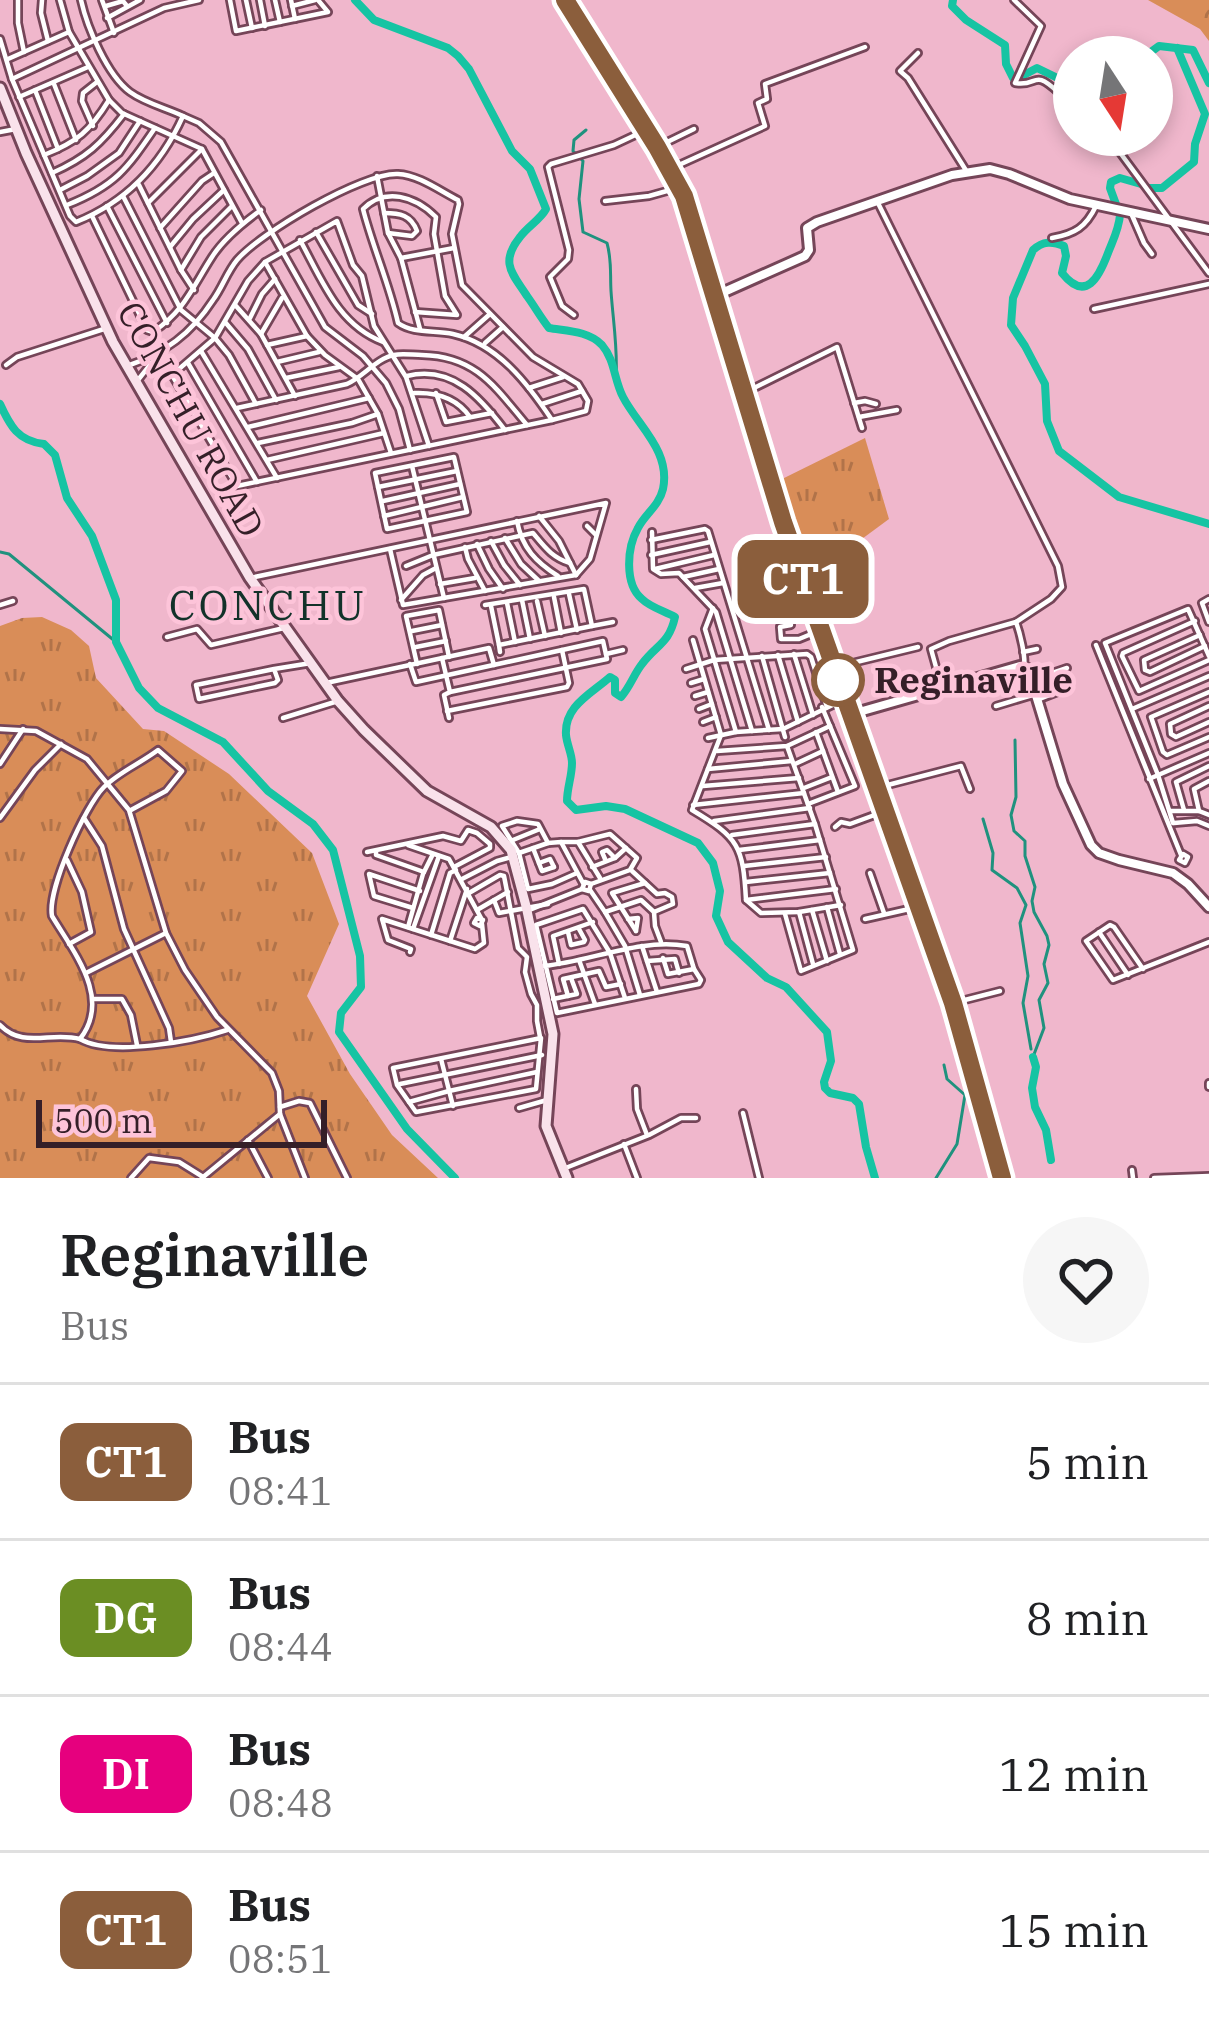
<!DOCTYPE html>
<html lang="en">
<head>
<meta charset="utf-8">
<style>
	body { margin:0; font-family:"IBM Plex Serif",serif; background:#f6f6f6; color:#202124; height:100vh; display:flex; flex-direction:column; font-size:45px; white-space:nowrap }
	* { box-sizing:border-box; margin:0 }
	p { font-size:39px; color:#757577 }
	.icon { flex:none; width:66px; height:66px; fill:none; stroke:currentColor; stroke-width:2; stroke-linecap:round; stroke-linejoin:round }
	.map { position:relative; height:1178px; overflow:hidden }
	.details { display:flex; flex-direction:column; background:#fff; flex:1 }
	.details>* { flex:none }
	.badge { padding:0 24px; border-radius:18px; font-size:42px; line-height:78px }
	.needle { width:78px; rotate:168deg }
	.tools { position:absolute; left:1053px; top:36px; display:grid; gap:24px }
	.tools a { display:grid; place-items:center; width:120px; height:120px; border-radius:50%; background:#fff; box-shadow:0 6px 18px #0003; font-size:60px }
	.scale { position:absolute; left:36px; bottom:30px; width:291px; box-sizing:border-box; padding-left:12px; border:6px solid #351f28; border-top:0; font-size:33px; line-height:42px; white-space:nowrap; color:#351f28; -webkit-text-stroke:9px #fdc4d9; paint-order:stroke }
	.map>.badge { position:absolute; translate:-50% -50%; box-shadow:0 0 0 6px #fff }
	.round { display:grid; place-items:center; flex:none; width:126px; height:126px; border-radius:63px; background:#f6f6f6 }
	.headline { display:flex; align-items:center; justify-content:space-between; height:204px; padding:0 60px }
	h1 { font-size:57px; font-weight:600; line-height:90px }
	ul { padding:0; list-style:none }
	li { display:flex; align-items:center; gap:36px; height:156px; padding:0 60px; border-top:3px solid #e0e0e0 }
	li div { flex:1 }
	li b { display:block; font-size:45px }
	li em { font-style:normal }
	li .badge { min-width:132px; font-weight:700; text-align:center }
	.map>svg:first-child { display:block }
	.grass { fill:url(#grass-tufts) }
	.forest { fill:url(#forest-crowns) }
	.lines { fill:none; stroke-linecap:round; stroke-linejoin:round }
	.stream { stroke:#1f927e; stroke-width:3 }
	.river { stroke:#16c4a3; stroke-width:8 }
	.minor-casing { stroke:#754558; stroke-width:10 }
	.tertiary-casing { stroke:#754558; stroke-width:14 }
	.secondary-casing { stroke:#754558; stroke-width:15 }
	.primary-casing { stroke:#ab7389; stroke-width:18 }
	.minor { stroke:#fff; stroke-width:4.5 }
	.tertiary { stroke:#fff; stroke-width:8 }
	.secondary { stroke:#f9e2eb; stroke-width:9 }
	.primary { stroke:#f2c6d7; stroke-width:12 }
	.line-casing { stroke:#fff; stroke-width:27 }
	.line { stroke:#8b5e3c; stroke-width:18 }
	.stop-dot { fill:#fff; stroke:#8b5e3c; stroke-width:6 }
	.labels { text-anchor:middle; stroke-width:9; stroke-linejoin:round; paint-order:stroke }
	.street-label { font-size:36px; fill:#351f28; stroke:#fdc4d9 }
	.stop-label { font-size:36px; font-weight:bold; fill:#351f28; stroke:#fdc4d9; text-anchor:start }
	.quarter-label { font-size:42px; letter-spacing:3px; fill:#13322a; stroke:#fdc4d9 }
</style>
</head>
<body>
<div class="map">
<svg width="1209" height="1178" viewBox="0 0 1209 1178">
	<defs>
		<pattern id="grass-tufts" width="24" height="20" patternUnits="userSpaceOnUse" patternTransform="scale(3)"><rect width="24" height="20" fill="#d98d58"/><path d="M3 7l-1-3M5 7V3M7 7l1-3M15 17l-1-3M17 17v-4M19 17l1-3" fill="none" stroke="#b17349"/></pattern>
		<pattern id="forest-crowns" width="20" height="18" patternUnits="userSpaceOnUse" patternTransform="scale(3)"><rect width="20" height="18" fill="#d98d58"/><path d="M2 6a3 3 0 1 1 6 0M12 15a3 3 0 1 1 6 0" fill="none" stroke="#b17349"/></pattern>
	</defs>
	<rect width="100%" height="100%" fill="#f0b7cc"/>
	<g class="grass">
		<polygon points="865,438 889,519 809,578 776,482"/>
		<polygon points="42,617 71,630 89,646 96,678 143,729 164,731 229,774 312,853 339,924 307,996 350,1074 392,1135 438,1178 0,1178 0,626 22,618"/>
	</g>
	<polygon class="forest" points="1148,0 1209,0 1209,41 1200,29"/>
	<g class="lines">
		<g class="stream">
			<path d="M586,130L574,140L573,151L583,161L579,199L583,232L607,243C612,261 610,274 611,291C613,321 618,349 616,378"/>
			<polyline points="0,552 9,554 116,642"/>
			<polyline points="1015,740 1016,797 1011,815 1014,831 1025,841 1025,856 1035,887 1032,901 1034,912 1047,936 1049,945 1044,964 1048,983 1039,1000 1044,1028 1033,1057"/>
			<polyline points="983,819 993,853 992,870 1017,888 1026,905 1020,923 1028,976 1023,1003 1031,1049"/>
			<polyline points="936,1178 957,1144 965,1095 947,1079 944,1065"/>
		</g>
		<g class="river">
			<path d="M355,0L374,20L448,48L458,56L469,69L512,151L530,169L546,209C540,220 528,226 520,237C499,263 513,274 527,296C535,307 541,318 549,328C567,331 589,331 602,345C615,360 614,380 623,397C638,426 671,451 663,489C659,506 645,514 638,528C627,547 624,584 642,599C650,607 664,611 675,617C669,644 657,644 642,664C634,674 630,687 621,697L615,693V680L610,677C591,694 564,706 566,735C567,745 572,754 572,763C572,776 567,788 567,801L576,810L606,806L625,809L698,843L713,863L720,891L716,916L728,942L767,978L786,987L827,1032L831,1061L824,1082L825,1088L830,1093L853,1098L859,1104L866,1147L875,1178"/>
			<polyline points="953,0 952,6 966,20 1005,45 1006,64 1013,78"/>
			<polyline points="1144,57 1159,46 1193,50 1209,83"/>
			<polyline points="1020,77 1037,68 1074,86"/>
			<polyline points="1150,188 1162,188 1194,162 1195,144 1205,114 1177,48"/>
			<polyline points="1117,207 1110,188 1111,182 1120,178 1141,184"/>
			<path d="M1120,215C1119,229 1113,240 1108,253C1099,277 1086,303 1062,273L1066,256L1064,246C1052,241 1043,241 1033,250L1013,298L1011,325L1025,346L1045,384L1047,421L1059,451L1119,497L1209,524"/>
			<path d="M0,404C10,426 18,441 44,444L55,455L67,498L92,536L116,600V642L139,688L158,708L223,742L268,791L313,824L333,850L360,956L361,987L341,1013L339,1032L407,1129L455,1178"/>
			<polyline points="1033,1057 1036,1067 1032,1088 1035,1107 1046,1130 1051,1160"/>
		</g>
		<g class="minor-casing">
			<g id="minor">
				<polyline points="18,0 18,23 24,52"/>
				<polyline points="42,0 41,13 48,41"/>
				<polyline points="60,0 69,32 109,100 122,113 202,149 242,223"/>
				<polyline points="102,0 114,33"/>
				<polyline points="230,0 236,31 328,12 318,0"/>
				<polyline points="246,0 252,28"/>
				<polyline points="260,0 265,26"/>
				<polyline points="275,0 280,22"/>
				<polyline points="291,0 295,19"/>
				<path d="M1014,0L1041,26L1015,83C1039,87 1032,68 1058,92H1074"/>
				<polyline points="106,6 123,1 127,6"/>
				<polyline points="292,6 315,0"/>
				<polyline points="107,18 140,0"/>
				<path d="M0,39L12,79L70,216L76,222C126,202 161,165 183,116C166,108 145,103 130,92C107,75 87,27 81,0"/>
				<polyline points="918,53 900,71 908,78 967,172"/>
				<polyline points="8,59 69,32"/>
				<polyline points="12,79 164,8 199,0"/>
				<polyline points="54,84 76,140"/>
				<polyline points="35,90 58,149"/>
				<polyline points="19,97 88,67"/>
				<polyline points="183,116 199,123 221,142 325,327 363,356 386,383 399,409 410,450"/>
				<polyline points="93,126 82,101 83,93 97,82"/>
				<polyline points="0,132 16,129"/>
				<polyline points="1107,135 1209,273"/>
				<polyline points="657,147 694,129"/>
				<path d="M44,155C77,142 90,131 109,100"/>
				<polyline points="670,169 765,126 758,103 767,99 765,84 865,47"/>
				<path d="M52,173C86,158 101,144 124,114"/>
				<polyline points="377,176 388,233 401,258 420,329"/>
				<polyline points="139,185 181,270 194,290"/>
				<polyline points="60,190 87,176 119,153 140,121"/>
				<polyline points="123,196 181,310 215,338 229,355 256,404"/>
				<polyline points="605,201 649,196 674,189"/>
				<polyline points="877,201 1058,566 1062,587 1051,599 1016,622"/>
				<polyline points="148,203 202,149"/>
				<path d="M67,205C115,186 127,169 155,128"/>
				<polyline points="107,206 167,323"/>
				<path d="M384,213C400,213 411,215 417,231L412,236L388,233"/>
				<polyline points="1131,213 1144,243 1152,254"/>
				<path d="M92,216L147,330L153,332C185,310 192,288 212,257C224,238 243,223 261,210"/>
				<polyline points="160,228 202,181 214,173"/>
				<polyline points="316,232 358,305 372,314"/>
				<path d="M1052,238C1075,234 1086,227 1096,206"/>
				<path d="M300,240C322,280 338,325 383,342"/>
				<polyline points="170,247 193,219 224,190"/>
				<polyline points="401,258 454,248"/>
				<polyline points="265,262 307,336 325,355 358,379 378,414 391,453"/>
				<polyline points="181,270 201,237 232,206"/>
				<polyline points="236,306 261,334 295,396"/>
				<polyline points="1094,309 1209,284"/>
				<path d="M415,312L457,315L445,296L434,234L436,217C415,196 385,187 363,209C373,248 389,283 398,323C413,334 435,330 453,334C498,344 528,384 552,420"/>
				<polyline points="574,315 562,306 550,277 568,259 569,250 548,167 551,164 614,145 646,130"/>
				<polyline points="250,318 262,294 275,279"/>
				<polyline points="225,322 248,349 276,400"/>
				<polyline points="261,334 282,298"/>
				<polyline points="464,337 490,314"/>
				<polyline points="485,343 503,327"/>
				<polyline points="267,345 307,336"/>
				<polyline points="201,351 277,478"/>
				<polyline points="277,362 319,352"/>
				<polyline points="188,363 257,482"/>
				<polyline points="6,365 17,357 107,328"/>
				<path d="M127,366C165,353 191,334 213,300C222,288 227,272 237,260C260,233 363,172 398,174C419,175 440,191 458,200L459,204L452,234L462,285L533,357L578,384L588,401L586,411L552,420L237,486L172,375L215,338L248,281L265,262L337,221L353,265L362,276L374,326L406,377L429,446"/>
				<path d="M407,376C452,365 480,397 505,430"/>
				<polyline points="286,378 339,367"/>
				<polyline points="138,380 157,356"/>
				<polyline points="529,388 563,377"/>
				<polyline points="746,392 837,347 862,428"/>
				<path d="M414,393C437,392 457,398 470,417"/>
				<polyline points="436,393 446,422 492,413"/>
				<polyline points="854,403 865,401 876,404"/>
				<polyline points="542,404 582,391"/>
				<path d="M237,408L347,384C363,377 377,358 394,355C402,353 413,355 422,355C476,356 495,387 527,425"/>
				<polyline points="859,417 897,410"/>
				<polyline points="248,427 369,398"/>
				<polyline points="258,443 352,423 378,414"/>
				<polygon points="454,457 467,512 387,529 375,473"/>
				<polyline points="267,460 384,433"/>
				<polyline points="412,466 444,598"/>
				<polyline points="378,487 457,471"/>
				<polyline points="383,501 460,484"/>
				<polyline points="384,516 463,497"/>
				<polyline points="539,516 559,541 576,575"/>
				<path d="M517,521C522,548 536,562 558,576"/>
				<polyline points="587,526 596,535"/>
				<polyline points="652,532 653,569 661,574 679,573 716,612 752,731"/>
				<polyline points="505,538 521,564 538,580"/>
				<polyline points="651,540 705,529 708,531 769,730"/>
				<polyline points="491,541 504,565 520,585"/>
				<polyline points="477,544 489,569 503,589"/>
				<polyline points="465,547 468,559 485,591"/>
				<polyline points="390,549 403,605 576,575"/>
				<polyline points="651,555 710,542"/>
				<path d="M406,566L433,555L533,533C544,546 552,558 570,563"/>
				<polyline points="655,569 714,555"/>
				<polyline points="683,577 719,569"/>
				<polyline points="250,578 606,503 590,559 576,575"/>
				<polyline points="440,584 475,578"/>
				<polyline points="695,588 723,583"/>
				<polyline points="569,594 577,630"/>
				<polyline points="554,597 561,633"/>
				<polyline points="1209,599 1202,603 1209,622"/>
				<polyline points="401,600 423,575 436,568"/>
				<polyline points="522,600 530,639"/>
				<polyline points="537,601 545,636"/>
				<polyline points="507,603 515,642"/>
				<polyline points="0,605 13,601"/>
				<polyline points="485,605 584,589 592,626 499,645 500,652"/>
				<polyline points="491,606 499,645"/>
				<polyline points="713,608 705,629 736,732"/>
				<polyline points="1195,621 1123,653 1122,656 1139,691 1209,660"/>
				<polyline points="791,625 780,627 781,639 799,639 821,630"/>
				<polyline points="592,626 613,622"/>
				<polyline points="412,631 442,625"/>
				<polyline points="1200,635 1144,660 1145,670 1150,672 1205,646"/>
				<polyline points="167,637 197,629 211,645 284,628"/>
				<path d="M693,640L721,735L692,810C739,838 743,846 746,900L761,913L799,912L841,905"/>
				<polyline points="1096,645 1181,855"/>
				<polyline points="416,647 446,641"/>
				<polyline points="1023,652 1037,649"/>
				<polyline points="606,654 623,650"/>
				<polyline points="794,654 813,715"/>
				<polyline points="778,655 798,722"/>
				<polyline points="762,656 785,737"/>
				<polyline points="442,658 450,692 444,695 449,718"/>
				<polyline points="410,664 416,682 603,641 607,659 450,692"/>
				<polyline points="417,664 406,616 439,610 449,657"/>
				<polyline points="840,666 918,647"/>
				<polyline points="274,669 278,680 275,683 199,699 196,685 274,669 311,663"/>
				<polyline points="686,669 714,660 807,654 811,657 827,707"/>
				<polyline points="1032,680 1067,668"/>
				<polyline points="326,683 489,648 494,665"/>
				<polyline points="691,683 704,679"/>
				<path d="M941,685L931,649L949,641L1016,622C1020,633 1026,657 1024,668"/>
				<polyline points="1209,692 1151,717 1163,752 1167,755 1209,737"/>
				<polyline points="695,696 708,692"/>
				<polyline points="1037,700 1060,691"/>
				<polyline points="996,706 1036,694"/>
				<polyline points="1209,706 1170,724 1171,734 1176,737 1209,722"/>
				<polyline points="699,709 712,704"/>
				<polyline points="1132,709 1209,676"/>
				<polyline points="447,711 567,687 569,683 562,650"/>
				<polyline points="283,718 338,701"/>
				<polyline points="703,722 716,717"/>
				<polyline points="0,729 36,731 87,759 129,810 166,933 185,970 217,1017 272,1073 279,1091 280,1114 305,1178"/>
				<polyline points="816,732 838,792"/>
				<polyline points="708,738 736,732 783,729 845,699"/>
				<polyline points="717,751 787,746 830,726"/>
				<polyline points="0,764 23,729"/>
				<polyline points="795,764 823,751"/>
				<polyline points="708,769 792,761"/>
				<polyline points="1149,779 1209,753"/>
				<polyline points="703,786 799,778"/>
				<polyline points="880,787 961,766 970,789"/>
				<polyline points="804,788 832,777"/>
				<polyline points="808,804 855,786 822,707"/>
				<polyline points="693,805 804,793"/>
				<polyline points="1184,810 1176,782 1209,766"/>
				<polyline points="1170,811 1199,811 1209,815"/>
				<polyline points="1199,811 1194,789 1209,781"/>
				<polyline points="0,818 35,770 61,744"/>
				<polyline points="84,818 102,846 124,929 169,1028 171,1042"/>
				<polyline points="714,821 810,808"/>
				<polyline points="1173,823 1158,775 1105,643 1188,609 1209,656"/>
				<polyline points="1174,823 1197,821 1209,826"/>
				<polyline points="835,827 841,822 850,824 880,813"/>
				<polyline points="732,835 815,824"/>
				<polyline points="513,840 540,829"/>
				<polyline points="561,842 578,842 610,834 637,858 630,870 591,884"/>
				<polyline points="578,842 600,878"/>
				<polyline points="408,845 449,859 481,918"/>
				<polyline points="533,848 542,871 554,867"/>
				<polyline points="739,850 820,840"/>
				<polyline points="367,852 443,836 461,841 468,830 477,833 490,844 490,848 454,867"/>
				<polyline points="376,852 376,855 424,872"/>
				<polyline points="519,853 548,843"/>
				<polygon points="1183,854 1188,857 1185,863 1179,860"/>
				<polyline points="605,859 602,852 607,850 615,858"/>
				<polyline points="67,860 82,892 91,932 69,944"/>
				<polyline points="539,863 550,859 554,867"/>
				<polyline points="744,866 826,857"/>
				<polyline points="592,867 615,858 626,848"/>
				<polyline points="632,871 657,894 665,893 672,897 673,904 654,912"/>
				<polyline points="577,873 552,884 528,889 519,853 502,826 517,821 538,824 548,843 561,842 583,883"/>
				<polyline points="870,873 884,913"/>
				<polyline points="462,879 497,861 511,857"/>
				<polygon points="585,882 591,884 589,891 582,889"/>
				<polyline points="746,882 830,873"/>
				<polyline points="590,890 605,912 641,900 654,912 655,926 661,942"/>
				<polyline points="469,893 500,875 504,876 518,948 527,957 525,972 531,994 537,1005 537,1021 540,1037"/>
				<polyline points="494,900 499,913 548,904"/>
				<polyline points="746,900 836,889"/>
				<polyline points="827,907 840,954"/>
				<polyline points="413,908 374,896 369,874 420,891"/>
				<polyline points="477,910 508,892"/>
				<polyline points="812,910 827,961"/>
				<polyline points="527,911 582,889"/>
				<polyline points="605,912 625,946 640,995"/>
				<polyline points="799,912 813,964"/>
				<polyline points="785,914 801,971 853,950 815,824 787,746"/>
				<polygon points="477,918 483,920 480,926 474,923"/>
				<polyline points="628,919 638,918 636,931"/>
				<polyline points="865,919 918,907"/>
				<polyline points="408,927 423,874 433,854"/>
				<polyline points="413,929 439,856"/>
				<polyline points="636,931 612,893 645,883"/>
				<polyline points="568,932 571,945 584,942 585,940 579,929"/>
				<polyline points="1099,932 1128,975"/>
				<polyline points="431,935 450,873 456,870"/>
				<polyline points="450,941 467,889"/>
				<polyline points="642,946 657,992"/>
				<polyline points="410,952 411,949 388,940 382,919 475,949 484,943 482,924"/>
				<polyline points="663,958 668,974 694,969"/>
				<polyline points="579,960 595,1004"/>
				<polyline points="647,961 675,959 679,973"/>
				<polyline points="559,964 553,936 593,922"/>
				<path d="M544,966C592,961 639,938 687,946L694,969L701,980L699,984L557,1013L536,925L583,909L610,953L625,998"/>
				<polyline points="1143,969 1114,927 1110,925 1086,941 1113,980 1209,942"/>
				<polyline points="86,973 166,933"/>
				<polyline points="568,996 563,979 599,971 606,987 621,984"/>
				<polyline points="94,999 122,999 131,1015 137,1045"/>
				<polyline points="553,999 577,994 571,978"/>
				<polyline points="953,1003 1000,991"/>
				<path d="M0,1025C23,1049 51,1031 80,1039C112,998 74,953 52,916C47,890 85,806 104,787C119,772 141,763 158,750L182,771L166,791L131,810"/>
				<polygon points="541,1038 536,1089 416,1112 397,1085 393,1068"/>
				<path d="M80,1039C111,1057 194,1041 227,1030"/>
				<polyline points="441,1059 453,1106"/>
				<polyline points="1209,1083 1209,1087"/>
				<polyline points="400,1084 542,1055"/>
				<polyline points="636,1089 637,1109 647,1135"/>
				<polyline points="409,1102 449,1091 537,1072"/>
				<polyline points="280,1107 299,1101 310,1103 347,1178"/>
				<polyline points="519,1108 547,1100"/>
				<polyline points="743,1113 759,1178"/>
				<polyline points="248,1140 268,1178"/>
				<polyline points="624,1144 637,1178"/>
				<polyline points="563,1169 649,1135 681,1118 696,1118"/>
				<polyline points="1132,1170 1133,1178"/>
				<polyline points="131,1178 149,1158 179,1162 203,1177"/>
				<polyline points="202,1178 280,1114"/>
				<polyline points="1154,1178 1209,1176"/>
			</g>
		</g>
		<g class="tertiary-casing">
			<g id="tertiary">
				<polyline points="715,296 805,256 809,250 807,228 817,222 952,175 990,169 1009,174 1070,199 1209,229"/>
				<polyline points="852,714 1020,666 1028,669 1063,784 1091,845 1099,853 1119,860 1173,873 1188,884 1209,907"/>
			</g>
		</g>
		<g class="secondary-casing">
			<polyline id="secondary" points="0,88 26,153 113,342 250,578 338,701 364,730 427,791 491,827 511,850 526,906 553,1034 546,1126 567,1178"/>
		</g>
		<g class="primary-casing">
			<polyline id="primary" points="565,0 657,147 684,196 783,522 953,1003 1002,1178"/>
		</g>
		<use href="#minor" class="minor"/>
		<use href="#tertiary" class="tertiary"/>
		<use href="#secondary" class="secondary"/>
		<use href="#primary" class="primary"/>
	</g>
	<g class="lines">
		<g class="line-casing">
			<polyline id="line" points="565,0 657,147 684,196 783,522 953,1003 1002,1178"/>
		</g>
		<use href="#line" class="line"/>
	</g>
	<circle class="stop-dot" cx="838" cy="680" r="24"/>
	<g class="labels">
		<g class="street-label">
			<text transform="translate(191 419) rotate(61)" y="13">CONCHU ROAD</text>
		</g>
		<g class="stop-label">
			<text x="874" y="693">Reginaville</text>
		</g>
		<g class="quarter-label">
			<text x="268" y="620">CONCHU</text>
		</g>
	</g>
</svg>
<div class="tools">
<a><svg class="needle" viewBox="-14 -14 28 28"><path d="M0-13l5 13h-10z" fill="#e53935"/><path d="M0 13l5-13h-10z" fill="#757577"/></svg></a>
</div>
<div class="scale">500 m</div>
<b class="badge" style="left:803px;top:579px;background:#8b5e3c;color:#fff">CT1</b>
</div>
<section class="details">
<div class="headline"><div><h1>Reginaville</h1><p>Bus</p></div><a class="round"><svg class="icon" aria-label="heart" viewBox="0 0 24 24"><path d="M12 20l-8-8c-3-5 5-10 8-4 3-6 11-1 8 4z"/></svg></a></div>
<ul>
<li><span class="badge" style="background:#8b5e3c;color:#fff">CT1</span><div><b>Bus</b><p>08:41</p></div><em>5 min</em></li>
<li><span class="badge" style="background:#6b8e23;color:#fff">DG</span><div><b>Bus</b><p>08:44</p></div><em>8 min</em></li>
<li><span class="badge" style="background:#e6007e;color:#fff">DI</span><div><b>Bus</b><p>08:48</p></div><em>12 min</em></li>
<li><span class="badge" style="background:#8b5e3c;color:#fff">CT1</span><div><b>Bus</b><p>08:51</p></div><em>15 min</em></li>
</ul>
</section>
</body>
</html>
